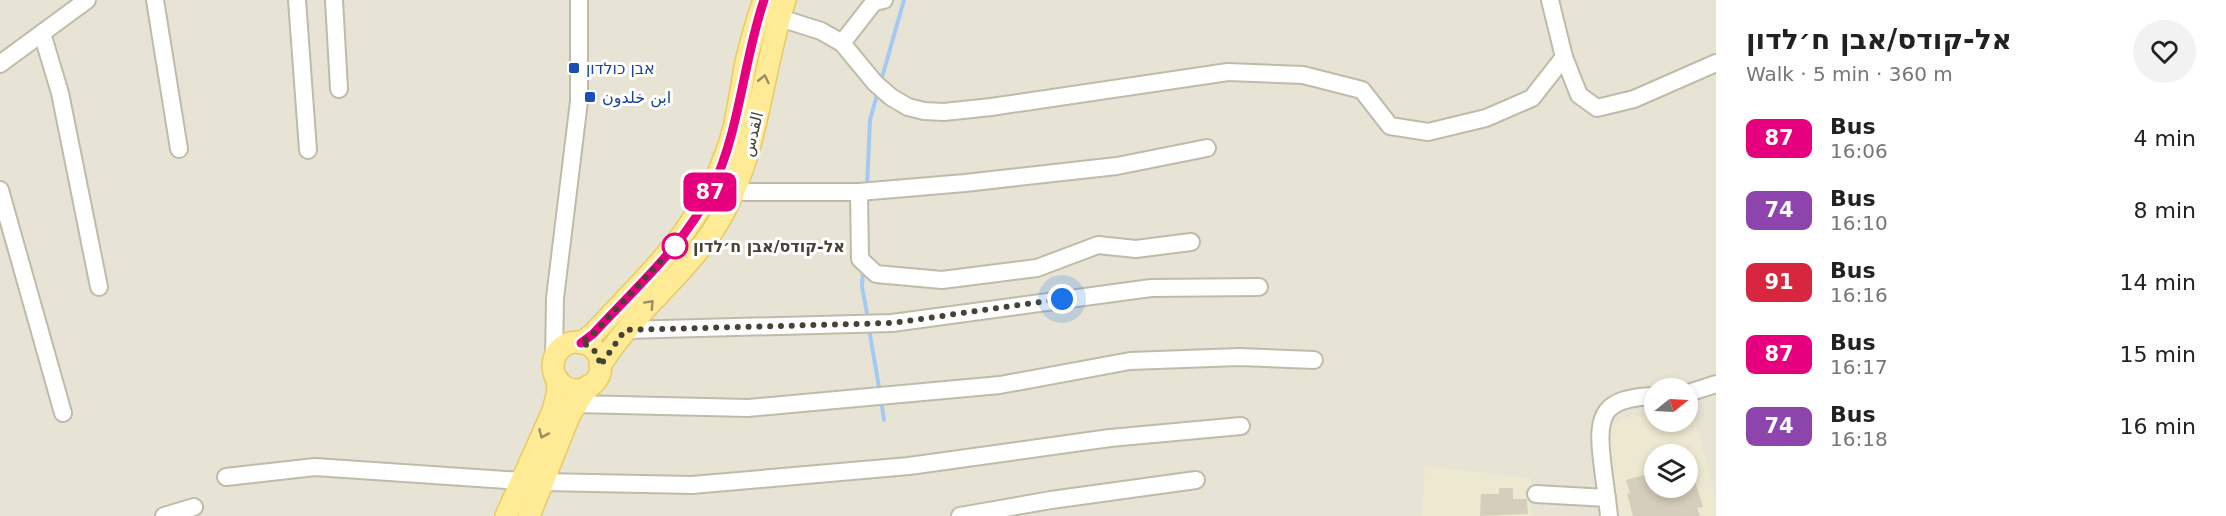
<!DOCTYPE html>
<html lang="en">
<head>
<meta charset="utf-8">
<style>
	body { margin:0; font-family:"DejaVu Sans",Vazirmatn,"Noto Sans Hebrew",sans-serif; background:#f2f2f2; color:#222; height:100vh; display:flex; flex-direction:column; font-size:22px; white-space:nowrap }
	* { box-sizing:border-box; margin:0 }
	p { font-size:20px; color:#767676 }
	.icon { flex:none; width:33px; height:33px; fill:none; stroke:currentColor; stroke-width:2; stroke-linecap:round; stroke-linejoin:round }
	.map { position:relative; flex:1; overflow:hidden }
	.panel { display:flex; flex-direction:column; background:#fff; width:510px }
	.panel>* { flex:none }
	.badge { padding:0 12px; border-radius:9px; font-size:21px; line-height:39px }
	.needle { width:39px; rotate:72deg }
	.controls { position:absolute; left:1644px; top:378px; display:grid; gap:12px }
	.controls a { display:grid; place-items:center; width:54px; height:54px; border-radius:50%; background:#fff; box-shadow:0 3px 9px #0003; font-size:30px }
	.you { position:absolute; width:30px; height:30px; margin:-15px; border:4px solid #fff; border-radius:50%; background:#1a73e8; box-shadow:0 0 0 9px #1a73e833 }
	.map>.badge { position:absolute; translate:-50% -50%; box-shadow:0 0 0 3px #fff }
	.round { display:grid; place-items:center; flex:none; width:63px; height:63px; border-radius:32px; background:#f2f2f2 }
	.summary { display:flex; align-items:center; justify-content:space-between; height:102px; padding:0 30px }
	h1 { font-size:28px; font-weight:700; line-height:45px }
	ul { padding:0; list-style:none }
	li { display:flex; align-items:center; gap:18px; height:72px; padding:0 30px }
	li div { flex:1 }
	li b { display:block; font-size:22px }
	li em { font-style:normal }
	li .badge { min-width:66px; font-weight:700; text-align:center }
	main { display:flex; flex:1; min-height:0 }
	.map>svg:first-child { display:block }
	.residential { fill:#e8e4d5; fill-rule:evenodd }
	.education { fill:#ede8d0; fill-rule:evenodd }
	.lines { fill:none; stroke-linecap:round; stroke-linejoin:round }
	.stream { stroke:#a2caf2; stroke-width:4 }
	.building { fill:#d6cebc }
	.minor-casing { stroke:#c0baa9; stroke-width:20 }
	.major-casing { stroke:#e7cb62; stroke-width:24 }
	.minor { stroke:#fff; stroke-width:16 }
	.major { stroke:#ffea95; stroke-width:21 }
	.oneway { stroke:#9a8e61 }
	.line-casing { stroke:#fff; stroke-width:14 }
	.line { stroke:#e6007e; stroke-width:9 }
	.walk { stroke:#474236; stroke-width:6; stroke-dasharray:0 10.8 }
	.transit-dot { fill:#1a4fb4; stroke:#fff; stroke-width:2 }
	.stop-dot { fill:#fff; stroke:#e6007e; stroke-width:3 }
	.labels { text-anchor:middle; stroke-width:6; stroke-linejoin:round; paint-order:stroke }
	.transit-label { font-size:16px; fill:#164399; stroke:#fff; text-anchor:start }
	.street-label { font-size:16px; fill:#474236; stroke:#fff }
	.stop-label { font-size:16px; font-weight:bold; fill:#474236; stroke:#fff; text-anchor:start }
</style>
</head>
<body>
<main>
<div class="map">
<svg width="1716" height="516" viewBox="0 0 1716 516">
	<rect width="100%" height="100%" fill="#f4f1e7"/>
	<path class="residential" d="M0,0H1716V516H0ZM1654,388H1688V422H1654ZM1654,454H1688V488H1654Z"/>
	<g class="education">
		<path d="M1692,408L1716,498V516H1617L1610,439V431L1613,425L1622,419L1654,414V422H1688V409ZM1654,454H1688V488H1654Z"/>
		<polygon points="1425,466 1531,478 1531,515 1592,516 1422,516"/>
	</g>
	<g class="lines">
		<g class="stream">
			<polyline points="881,81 904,0"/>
			<polyline points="867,187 870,120 878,91"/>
			<polyline points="863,269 862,287 868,319"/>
			<polyline points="869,329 880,393"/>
			<polyline points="881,400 884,420"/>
		</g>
	</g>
	<g class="building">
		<polygon points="1688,465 1690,465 1703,507 1697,508 1700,516 1633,516 1627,494 1630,493 1626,480 1654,472 1654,488 1688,488"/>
		<polygon points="1499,488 1513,488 1513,499 1527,499 1528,514 1480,516 1481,494 1499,494"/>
	</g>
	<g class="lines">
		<g class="minor-casing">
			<g id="minor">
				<polyline points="155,0 179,149"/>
				<polyline points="297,0 308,150"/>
				<polyline points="334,0 339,89"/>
				<polyline points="1550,0 1564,57 1579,95 1597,108 1634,99 1716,63"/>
				<polyline points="780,18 821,31 842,43 875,83 891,97 908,107 924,111 944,112 991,107 1228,72 1303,75 1362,90 1390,126 1428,132 1486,118 1532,98 1564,57"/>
				<polyline points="42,33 60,93 99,287"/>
				<polyline points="842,43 874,2 884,0"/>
				<polyline points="0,64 87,0"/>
				<polyline points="0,190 63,413"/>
				<polyline points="734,192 859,192 965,183 1117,166 1207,148"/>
				<polyline points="859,192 860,259 876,274 942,280 1037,268 1098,245 1136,249 1191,242"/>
				<polyline points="625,330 892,323 1151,288 1259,287"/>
				<polyline points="554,358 555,298 579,101 579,0"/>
				<polyline points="1688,393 1716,384"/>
				<polyline points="575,404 748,408 1000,385 1130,361 1239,357 1314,360"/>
				<polyline points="226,477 315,467 522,481"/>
				<polyline points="542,482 692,485 909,466 1110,438 1241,426"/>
				<polyline points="1536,494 1607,498"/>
				<polyline points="164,516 194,507"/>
				<polyline points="960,516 1051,500 1196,480"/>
				<path d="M1609,516C1607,497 1604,479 1602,460C1596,413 1604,398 1654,396"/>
			</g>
		</g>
		<g class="major-casing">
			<g id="major">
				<circle cx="577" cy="366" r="24"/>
				<path d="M581,343L593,334C652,270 702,228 730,142C738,116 741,88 746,62C751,41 757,20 764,0"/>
				<path d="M600,366C634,310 691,272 723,214C759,148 762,70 785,0"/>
				<polyline points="506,516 553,411 558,391 557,379"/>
				<polyline points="529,516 570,414 588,386"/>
			</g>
		</g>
		<use href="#minor" class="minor"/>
		<use href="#major" class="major"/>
	</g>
	<defs><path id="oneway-chevron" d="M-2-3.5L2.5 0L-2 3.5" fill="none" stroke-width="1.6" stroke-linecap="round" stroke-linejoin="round" transform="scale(1.5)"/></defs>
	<g class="oneway">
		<use href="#oneway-chevron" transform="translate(764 79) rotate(-77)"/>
		<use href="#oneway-chevron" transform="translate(650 304) rotate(-47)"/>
		<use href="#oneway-chevron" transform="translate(543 434) rotate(114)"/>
	</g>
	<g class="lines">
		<g class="line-casing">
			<path id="line" d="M581,343L593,334C635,288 684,246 712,189C740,130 743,62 764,0"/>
		</g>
		<use href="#line" class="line"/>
		<path class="walk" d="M675,246L593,334L581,343C593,346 599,354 600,366L625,330L892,323L1062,299"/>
	</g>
	<g class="transit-dot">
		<rect x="568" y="62" width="12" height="12" rx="3"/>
		<rect x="584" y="91" width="12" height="12" rx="3"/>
	</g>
	<circle class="stop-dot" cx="675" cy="246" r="12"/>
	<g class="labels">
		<g class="transit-label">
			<text x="586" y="74">אבן כולדון</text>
			<text x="602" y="103">ابن خلدون</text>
		</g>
		<g class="street-label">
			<text transform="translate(752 134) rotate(-76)" y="6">القدس</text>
		</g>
		<g class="stop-label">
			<text x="693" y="252">אל-קודס/אבן ח׳לדון</text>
		</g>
	</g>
</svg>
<div class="controls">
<a><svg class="needle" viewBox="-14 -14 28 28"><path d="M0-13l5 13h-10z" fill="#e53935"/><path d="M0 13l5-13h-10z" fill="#767676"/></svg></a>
<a><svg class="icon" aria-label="layers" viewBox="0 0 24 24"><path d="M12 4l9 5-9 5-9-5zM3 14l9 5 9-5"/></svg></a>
</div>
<div class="you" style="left:1062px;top:299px"></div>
<b class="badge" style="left:710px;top:192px;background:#e6007e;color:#fff">87</b>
</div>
<section class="panel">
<div class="summary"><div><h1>אל-קודס/אבן ח׳לדון</h1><p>Walk · 5 min · 360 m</p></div><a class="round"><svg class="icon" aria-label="heart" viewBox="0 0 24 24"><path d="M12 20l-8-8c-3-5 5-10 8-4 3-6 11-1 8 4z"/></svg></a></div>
<ul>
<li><span class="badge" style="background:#e6007e;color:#fff">87</span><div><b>Bus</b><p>16:06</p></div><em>4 min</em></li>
<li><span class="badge" style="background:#8e44ad;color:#fff">74</span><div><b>Bus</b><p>16:10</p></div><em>8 min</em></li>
<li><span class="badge" style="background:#d7263d;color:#fff">91</span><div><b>Bus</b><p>16:16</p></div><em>14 min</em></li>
<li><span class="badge" style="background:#e6007e;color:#fff">87</span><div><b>Bus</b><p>16:17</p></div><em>15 min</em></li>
<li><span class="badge" style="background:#8e44ad;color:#fff">74</span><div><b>Bus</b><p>16:18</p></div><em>16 min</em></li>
</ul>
</section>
</main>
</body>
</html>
